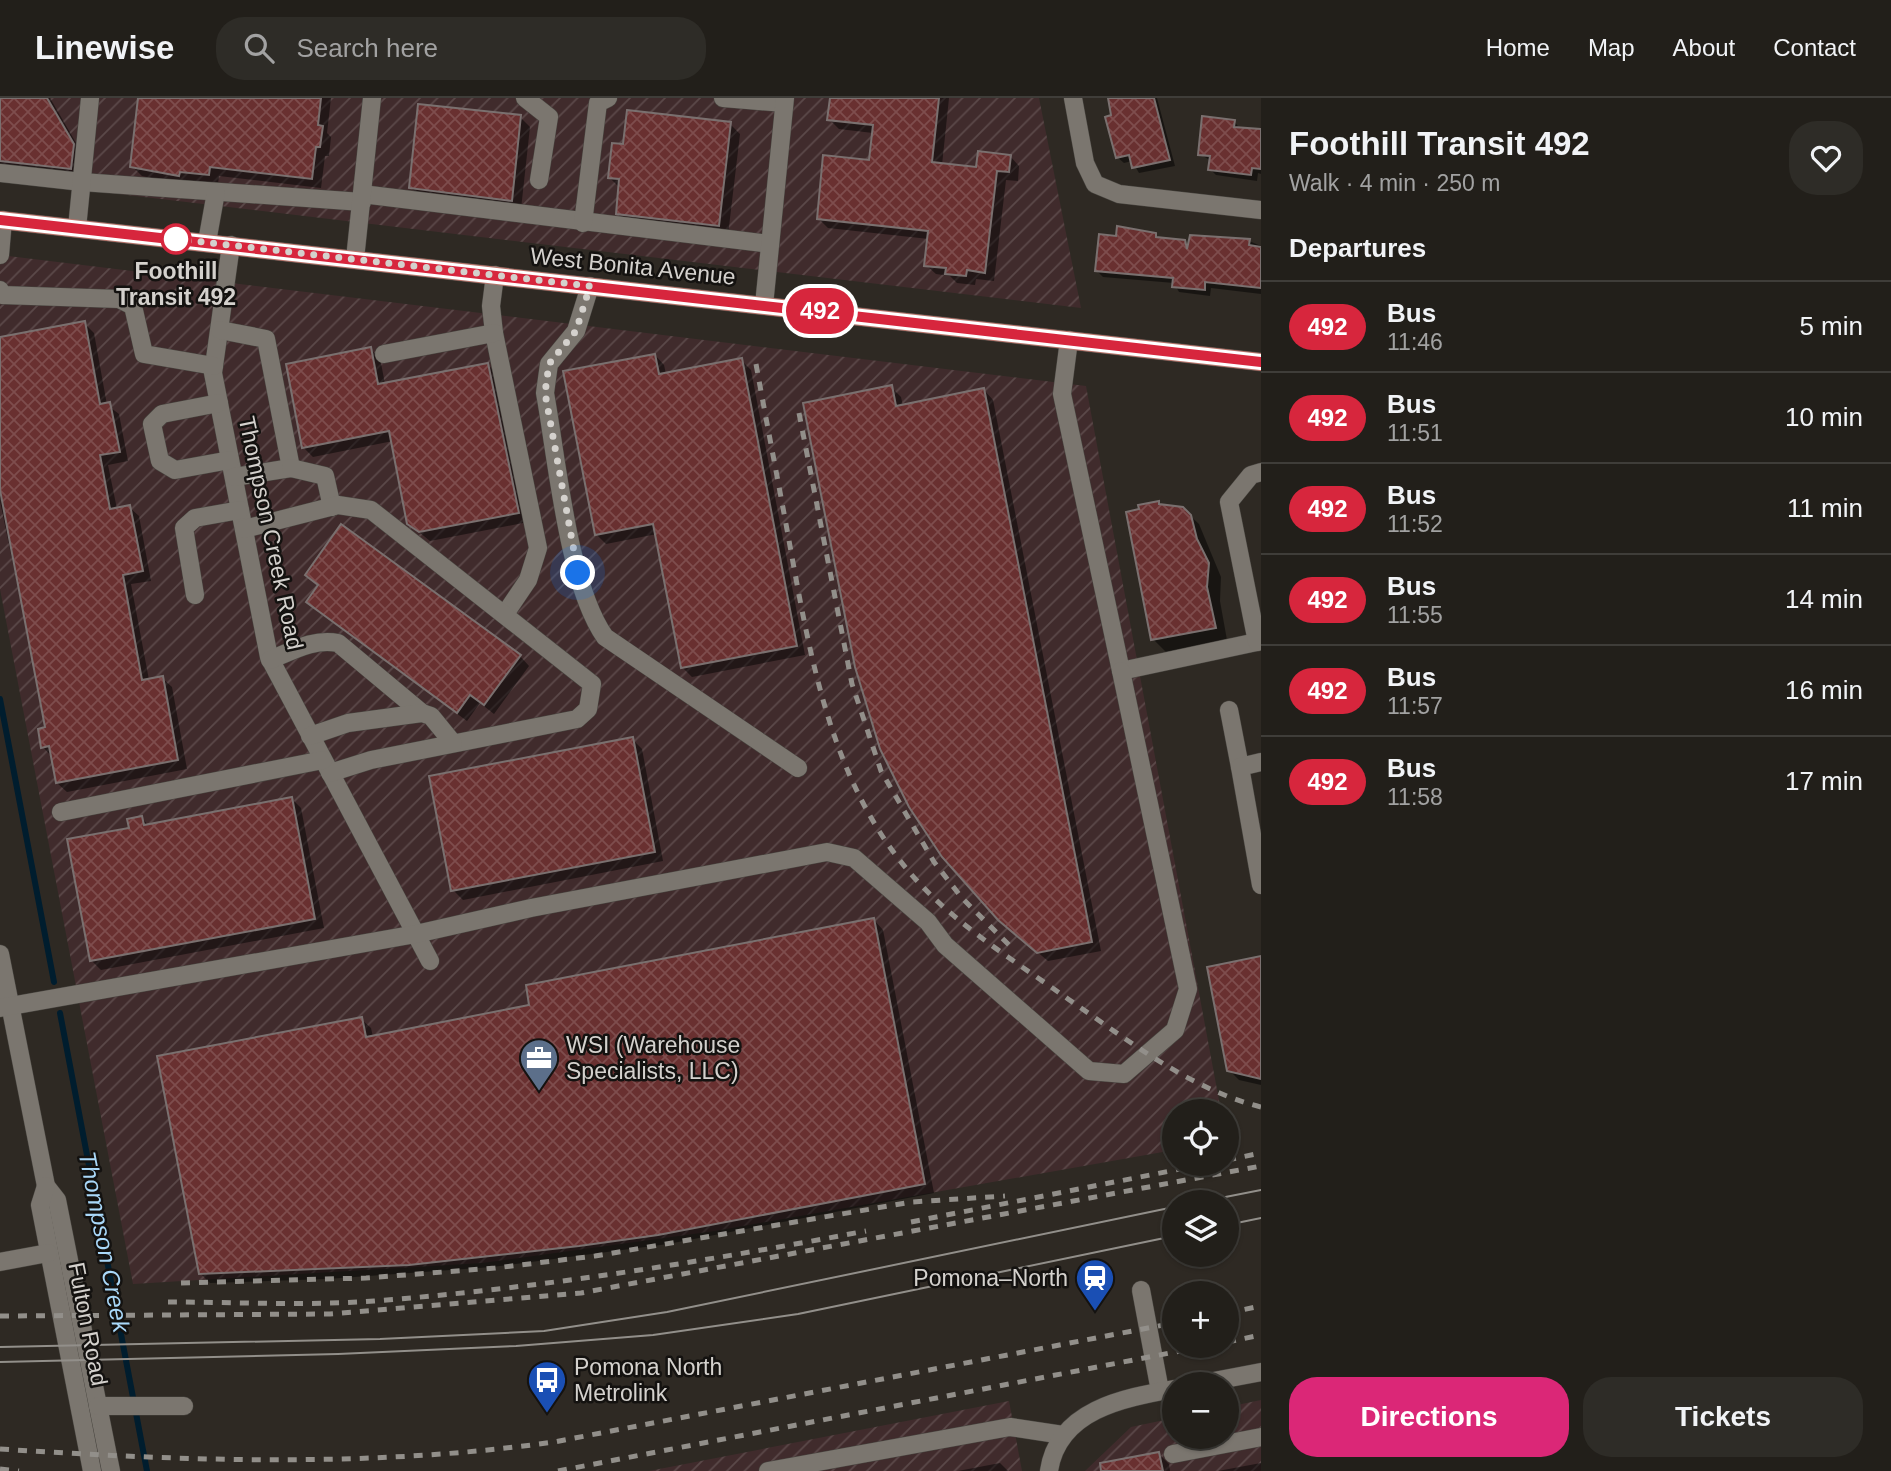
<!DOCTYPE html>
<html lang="en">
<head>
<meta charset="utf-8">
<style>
	body { margin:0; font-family:Arial,sans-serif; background:#2e2c27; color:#f1f3f6; height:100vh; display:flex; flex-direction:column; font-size:26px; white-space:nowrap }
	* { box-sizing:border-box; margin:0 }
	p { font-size:23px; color:#a2a2a2 }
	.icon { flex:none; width:38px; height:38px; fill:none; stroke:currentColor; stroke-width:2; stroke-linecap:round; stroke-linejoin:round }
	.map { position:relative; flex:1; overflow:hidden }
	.sheet { display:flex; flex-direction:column; background:#221f1a; width:630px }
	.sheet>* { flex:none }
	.badge { padding:0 14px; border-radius:23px; font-size:24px; line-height:46px }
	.buttons { position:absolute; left:1162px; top:1001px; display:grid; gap:14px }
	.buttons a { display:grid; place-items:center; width:77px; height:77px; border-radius:50%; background:#221f1a; box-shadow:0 2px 5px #0004,0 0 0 2px #3f3d39; font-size:35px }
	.you { position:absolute; width:35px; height:35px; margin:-18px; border:5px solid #fff; border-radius:50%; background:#1a73e8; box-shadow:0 0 0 10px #1a73e833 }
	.map>.badge { position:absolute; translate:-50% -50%; box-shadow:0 0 0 4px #fff }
	h2 { padding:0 28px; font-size:26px; line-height:63px }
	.round { display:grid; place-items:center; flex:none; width:74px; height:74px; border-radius:28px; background:#2e2c27 }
	.head { display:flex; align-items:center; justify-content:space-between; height:119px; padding:0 28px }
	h1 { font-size:33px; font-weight:600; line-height:52px }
	.cta { display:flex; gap:14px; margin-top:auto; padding:14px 28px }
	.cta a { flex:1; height:80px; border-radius:28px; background:#db2777; color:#fff; font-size:28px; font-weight:600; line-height:80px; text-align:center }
	.cta a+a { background:#2e2c27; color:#f1f3f6 }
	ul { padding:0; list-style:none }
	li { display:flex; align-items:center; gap:21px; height:91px; padding:0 28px; border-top:2px solid #3f3d39 }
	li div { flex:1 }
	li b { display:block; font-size:26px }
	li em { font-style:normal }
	li .badge { min-width:77px; font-weight:700; text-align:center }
	header { display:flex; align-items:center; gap:42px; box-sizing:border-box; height:98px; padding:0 35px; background:#221f1a; border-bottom:2px solid #3f3d39 }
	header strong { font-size:33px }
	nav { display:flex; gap:38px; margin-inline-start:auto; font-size:24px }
	.search { width:490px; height:63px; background:#2e2c27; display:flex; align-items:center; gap:18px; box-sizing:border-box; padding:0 24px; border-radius:28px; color:#a2a2a2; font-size:26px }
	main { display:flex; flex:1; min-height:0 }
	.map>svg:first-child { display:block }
	.industrial { fill:url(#industrial-furrows) }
	.shadow { fill:#0007 }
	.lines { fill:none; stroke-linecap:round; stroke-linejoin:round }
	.stream { stroke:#001d2e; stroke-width:6 }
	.building { fill:url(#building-cross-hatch); stroke:#7a706f; stroke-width:2 }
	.minor-casing { stroke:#47443f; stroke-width:19 }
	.major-casing { stroke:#47443f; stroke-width:19 }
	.minor { stroke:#7b766f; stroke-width:18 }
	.major { stroke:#b8746b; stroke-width:18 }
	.tram { stroke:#928f8a; stroke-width:2 }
	.rail { stroke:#928f8a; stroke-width:5; stroke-dasharray:9 9; stroke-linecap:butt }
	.line-casing { stroke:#fff; stroke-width:16 }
	.line { stroke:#d7263d; stroke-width:10 }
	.walk { stroke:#d4d1cd; stroke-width:7; stroke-dasharray:0 12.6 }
	.stop-dot { fill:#fff; stroke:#d7263d; stroke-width:3.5 }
	.labels { text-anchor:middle; stroke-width:5; stroke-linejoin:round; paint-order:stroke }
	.street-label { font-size:23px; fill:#d4d1cd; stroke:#141210 }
	.stop-label { font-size:23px; font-weight:bold; fill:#d4d1cd; stroke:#141210 }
	.poi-label { font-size:23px; fill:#d4d1cd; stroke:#141210; text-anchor:start }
	.water-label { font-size:24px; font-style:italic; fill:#a9d8f9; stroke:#141210 }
</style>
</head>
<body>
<header>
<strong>Linewise</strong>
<div class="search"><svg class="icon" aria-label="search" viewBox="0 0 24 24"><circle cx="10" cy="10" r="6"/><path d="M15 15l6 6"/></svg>Search here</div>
<nav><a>Home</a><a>Map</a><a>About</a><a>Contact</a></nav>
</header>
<main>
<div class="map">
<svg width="1261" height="1373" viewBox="0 0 1261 1373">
	<defs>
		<pattern id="industrial-furrows" width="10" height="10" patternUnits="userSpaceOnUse" patternTransform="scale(1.75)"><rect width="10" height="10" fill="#402b2c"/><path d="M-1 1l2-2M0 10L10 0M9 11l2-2" fill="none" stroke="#5b4949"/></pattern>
		<pattern id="building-cross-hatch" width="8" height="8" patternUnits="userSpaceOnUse" patternTransform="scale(1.75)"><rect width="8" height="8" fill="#693030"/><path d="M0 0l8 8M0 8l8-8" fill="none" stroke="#7e4d4d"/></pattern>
	</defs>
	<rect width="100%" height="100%" fill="#2e2923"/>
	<g class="industrial">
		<polygon points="0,0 1039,0 1081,210 0,82"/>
		<polygon points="0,157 1086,288 1221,1013 1174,1013 1174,1052 715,1133 482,1165 133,1186 0,491"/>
		<polygon points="1261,1302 1261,1373 1085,1373 1131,1329 1174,1320 1174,1339 1227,1339 1227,1309"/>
		<polygon points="1009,1303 1022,1373 649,1373"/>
	</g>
	<g class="shadow">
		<polygon points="0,0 50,0 83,57 81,79 0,71"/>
		<polygon points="140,0 331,0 327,35 331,39 329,58 325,58 321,90 219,78 218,86 189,83 188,87 142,78 132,68"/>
		<polygon points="831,0 949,0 942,67 977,71 1010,58 1019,68 1018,83 1006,82 994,183 976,181 975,187 957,185 950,178 936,176 926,167 929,141 828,130 818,120 870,64 873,35 839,31 829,21"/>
		<polygon points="1109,0 1157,0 1175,68 1139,75 1132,63 1124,65 1117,59"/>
		<polygon points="520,19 530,29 521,111 420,99 411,90"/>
		<polygon points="1234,23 1240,31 1261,34 1261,76 1258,75 1257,83 1216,77 1210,71 1211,63 1200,56"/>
		<polygon points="730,26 740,36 728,137 627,125 617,115 619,89 609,79 624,48"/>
		<polygon points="1155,137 1159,141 1184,144 1189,149 1249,143 1261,148 1261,196 1211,190 1210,198 1179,194 1174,185 1103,179 1097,173 1117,140"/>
		<polygon points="84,225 94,235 107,307 119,316 128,363 108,367 117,411 129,409 139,418 151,483 131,486 149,582 162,580 172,589 187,671 67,694 57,685 52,659 43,649 47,631 0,403 0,241"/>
		<polygon points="370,251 380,260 385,286 488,267 497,276 528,424 430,443 408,425 393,343 313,359 304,350"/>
		<polygon points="655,257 664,267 666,276 741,262 751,272 805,557 692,579 682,569 657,436 606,446 596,436"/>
		<polygon points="891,289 901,299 903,308 984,292 993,302 1101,853 1048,863 1010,831"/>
		<polygon points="1158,405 1185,413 1199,426 1221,479 1220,503 1227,542 1166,554 1153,541"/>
		<polygon points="307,477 520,558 529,568 494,616 480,605 467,623 318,514 308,504 319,489"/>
		<polygon points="632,641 642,651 663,763 463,802 453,792"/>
		<polygon points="292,701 301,710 324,830 101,872 91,862 131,731 142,720 149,728"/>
		<polygon points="874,822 883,832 934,1095 668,1146 492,1169 327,1181 210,1185 200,1175 361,921 371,930 373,939 532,909"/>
		<polygon points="1261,860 1261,987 1239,982 1229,972 1209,870"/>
		<polygon points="1159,1356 1169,1366 1170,1373 1126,1373"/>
		<polygon points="1000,1365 1008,1373 958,1373"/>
		<polygon points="1261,1365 1261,1373 1218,1373"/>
	</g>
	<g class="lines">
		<g class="stream">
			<polyline points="0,601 54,884"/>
			<polyline points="60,915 147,1373"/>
		</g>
	</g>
	<g class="building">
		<polygon points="0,0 47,0 74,46 71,71 0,63"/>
		<polygon points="138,0 321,0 318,27 323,28 320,49 316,49 312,81 210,69 209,77 180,74 179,78 130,69"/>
		<polygon points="830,0 939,0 932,64 976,69 978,53 1011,57 1009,74 997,73 985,175 967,172 966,178 945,176 946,170 924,168 928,133 817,121 823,57 869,62 873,27 827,22"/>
		<polygon points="1108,0 1154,0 1170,62 1132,70 1129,57 1116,60 1105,19 1111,17"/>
		<polygon points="418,6 521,17 512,103 409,90"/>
		<polygon points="627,12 731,24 719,128 616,116 619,81 608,80 612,45 623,46"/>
		<polygon points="1202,18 1235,22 1234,29 1261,31 1261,71 1252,70 1251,77 1208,72 1210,58 1198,57"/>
		<polygon points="1117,128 1156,135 1156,139 1185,142 1187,151 1190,137 1250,141 1249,147 1261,149 1261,190 1205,184 1205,192 1172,189 1173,180 1095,173 1099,136 1116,138"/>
		<polygon points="85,223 100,306 110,304 120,354 100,357 110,411 130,407 143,473 123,477 142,582 163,578 178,662 56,685 49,648 41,650 38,631 45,629 0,392 0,239"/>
		<polygon points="371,249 378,286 488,265 519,415 419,434 407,426 389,333 302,350 286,266"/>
		<polygon points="655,256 659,276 742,260 797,548 681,570 653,426 595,437 563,273"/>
		<polygon points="892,287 896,308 984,290 1092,844 1037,855 998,822 942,759 909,709 880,651 855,569 803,305"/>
		<polygon points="1159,403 1159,406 1183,409 1191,417 1197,441 1209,465 1207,489 1216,530 1151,542 1126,414 1139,411 1138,407"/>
		<polygon points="341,426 521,557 484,607 470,597 457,615 306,504 318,487 305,477"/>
		<polygon points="633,639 655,754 451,793 429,678"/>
		<polygon points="292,699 315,821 90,863 67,741 129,730 127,721 142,718 144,727"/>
		<polygon points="874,820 925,1086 658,1137 579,1148 409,1167 199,1176 157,958 362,919 366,939 529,907 526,887"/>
		<polygon points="1261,858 1261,981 1227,973 1207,869"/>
		<polygon points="1159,1354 1163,1373 1101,1373 1100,1365"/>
	</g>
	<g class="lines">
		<g class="minor-casing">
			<g id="minor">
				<polyline points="525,0 549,19 539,82"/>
				<polyline points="723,0 784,5"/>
				<polyline points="1073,0 1085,65 1095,86 1119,96 1261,112"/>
				<polyline points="0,75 82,84 362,104"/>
				<polyline points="362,96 770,146"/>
				<polyline points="583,125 598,5 608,0"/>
				<polyline points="77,130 90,0"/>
				<polyline points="207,144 216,94"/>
				<polyline points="231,147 213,275 269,559 430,863"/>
				<polyline points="0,157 3,122"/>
				<polyline points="355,161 372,0"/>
				<polyline points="495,177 491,208 494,235 538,450 528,482 505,516"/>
				<path d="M590,188L576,233L549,266L545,295C557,361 568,487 605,539L798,670"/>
				<polyline points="0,192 2,197 119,201 133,208 144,256 214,268"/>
				<polyline points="764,207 785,0"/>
				<polyline points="220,232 266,241 291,370 234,379"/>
				<polyline points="1069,242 1062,296 1121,573 1261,543"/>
				<polyline points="384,256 494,235"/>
				<polyline points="219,305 162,316 152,326 160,363 175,372 230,362"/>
				<polyline points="291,370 325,378 332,409"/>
				<polyline points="244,431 338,407 371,412 592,586 588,611 577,621 371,662 330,675"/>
				<polyline points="195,497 184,430 195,420 240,412"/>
				<polyline points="1257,544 1229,404 1251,377 1261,374"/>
				<path d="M270,562C292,553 314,540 338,545L422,615"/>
				<polyline points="1229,612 1240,669"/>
				<polyline points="310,638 348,625 422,615 431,618 453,645"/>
				<polyline points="1261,664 1240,669 1261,787"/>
				<polyline points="61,714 323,662"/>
				<polyline points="0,856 46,1088 57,1102 111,1373"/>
				<polyline points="0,910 416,836 531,810 827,754 854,760 928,824 945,847 1089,973 1124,976 1175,932 1188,891 1121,573"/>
				<polyline points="46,1088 40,1107 92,1373"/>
				<polyline points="0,1164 48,1155"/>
				<polyline points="1141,1192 1160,1293"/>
				<polyline points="1198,1286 1261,1274"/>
				<polyline points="98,1308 184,1308"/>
				<polyline points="1173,1356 1261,1339"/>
				<polyline points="768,1373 1010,1329 1063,1337"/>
				<path d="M1049,1373C1058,1312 1123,1300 1174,1291"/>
			</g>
		</g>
		<g class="major-casing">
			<polyline id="major" points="0,122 1261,264"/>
		</g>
		<use href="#minor" class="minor"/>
		<use href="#major" class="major"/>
		<g class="tram">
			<polyline points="1200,1104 1261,1092"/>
			<polyline points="1227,1127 1261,1120"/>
			<polyline points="0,1249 380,1241 544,1233 667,1214 1174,1109"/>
			<polyline points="0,1264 338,1256 516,1248 653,1237 798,1216 1174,1138"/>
		</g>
		<g class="rail">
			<path d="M756,266C767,327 779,387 790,448C811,563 832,685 911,776C954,826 1015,863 1068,901C1128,942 1189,991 1261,1009"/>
			<polyline points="799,315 852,586 881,673 934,764 962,800 1011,849"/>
			<polyline points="1227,1062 1261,1055"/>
			<polyline points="911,1124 1206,1066"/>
			<polyline points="181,1185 366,1180 495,1170 595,1158 912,1104 1005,1098"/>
			<path d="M168,1204C236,1204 306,1208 374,1203C542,1190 701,1164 866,1133"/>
			<polyline points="1227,1215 1261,1208"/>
			<polyline points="0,1218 330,1216 581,1195 1261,1068"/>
			<polyline points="1227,1244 1261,1237"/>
			<path d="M0,1351C186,1363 369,1370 554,1344L1174,1225"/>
			<polyline points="0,1371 19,1373"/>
			<polyline points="558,1373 1206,1248"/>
		</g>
	</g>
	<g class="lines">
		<g class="line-casing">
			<polyline id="line" points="0,122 1261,264"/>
		</g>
		<use href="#line" class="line"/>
		<polyline class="walk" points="176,141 590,188 576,233 549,266 545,295 578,475"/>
	</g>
	<defs>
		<g id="office-pin" transform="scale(2.0125)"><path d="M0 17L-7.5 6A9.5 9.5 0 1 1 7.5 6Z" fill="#5c6f8a" stroke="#141210"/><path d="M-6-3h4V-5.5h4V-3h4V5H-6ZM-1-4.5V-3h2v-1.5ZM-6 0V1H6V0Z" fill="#fff"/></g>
		<g id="station-pin" transform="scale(2.0125)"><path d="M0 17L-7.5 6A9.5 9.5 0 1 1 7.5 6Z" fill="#1a4fb4" stroke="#141210"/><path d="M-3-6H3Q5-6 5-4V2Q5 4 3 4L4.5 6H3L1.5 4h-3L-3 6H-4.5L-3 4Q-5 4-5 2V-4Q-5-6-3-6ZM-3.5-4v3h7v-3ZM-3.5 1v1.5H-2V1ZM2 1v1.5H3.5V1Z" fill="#fff"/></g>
		<g id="bus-pin" transform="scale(2.0125)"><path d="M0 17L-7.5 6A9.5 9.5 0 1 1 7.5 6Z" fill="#1a4fb4" stroke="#141210"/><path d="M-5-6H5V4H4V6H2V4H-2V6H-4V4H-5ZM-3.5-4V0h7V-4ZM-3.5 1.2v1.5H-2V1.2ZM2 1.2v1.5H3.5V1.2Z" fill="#fff"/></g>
	</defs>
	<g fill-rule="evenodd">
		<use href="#office-pin" x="539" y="960"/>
		<use href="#station-pin" x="1095" y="1180"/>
		<use href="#bus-pin" x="547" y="1282"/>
	</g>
	<circle class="stop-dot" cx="176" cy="141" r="14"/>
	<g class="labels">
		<g class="street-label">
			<text transform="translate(633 168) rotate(6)" y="8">West Bonita Avenue</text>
			<text transform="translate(271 435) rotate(78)" y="8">Thompson Creek Road</text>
			<text transform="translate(88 1226) rotate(79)" y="8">Fulton Road</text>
		</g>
		<g class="stop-label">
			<text x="176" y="181">Foothill<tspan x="176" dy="26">Transit 492</tspan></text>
		</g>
		<g class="poi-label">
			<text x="566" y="955">WSI (Warehouse<tspan x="566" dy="26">Specialists, LLC)</tspan></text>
			<text x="1068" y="1188" text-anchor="end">Pomona–North</text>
			<text x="574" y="1277">Pomona North<tspan x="574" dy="26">Metrolink</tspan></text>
		</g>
		<g class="water-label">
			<text transform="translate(104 1144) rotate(79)" y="8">Thompson Creek</text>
		</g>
	</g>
</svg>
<div class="buttons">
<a><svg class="icon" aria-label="locate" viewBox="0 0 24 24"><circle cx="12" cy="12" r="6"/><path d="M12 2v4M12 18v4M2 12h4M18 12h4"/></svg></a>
<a><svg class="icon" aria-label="layers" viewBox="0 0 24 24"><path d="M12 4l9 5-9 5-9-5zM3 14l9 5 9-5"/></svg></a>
<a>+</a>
<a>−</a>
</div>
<div class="you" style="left:578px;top:475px"></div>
<b class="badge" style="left:820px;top:213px;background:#d7263d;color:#fff">492</b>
</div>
<section class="sheet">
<div class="head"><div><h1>Foothill Transit 492</h1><p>Walk · 4 min · 250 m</p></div><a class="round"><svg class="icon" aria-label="heart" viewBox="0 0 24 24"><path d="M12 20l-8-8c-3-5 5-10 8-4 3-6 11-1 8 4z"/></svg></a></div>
<h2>Departures</h2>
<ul>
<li><span class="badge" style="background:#d7263d;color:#fff">492</span><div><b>Bus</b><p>11:46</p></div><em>5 min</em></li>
<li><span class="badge" style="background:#d7263d;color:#fff">492</span><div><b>Bus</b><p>11:51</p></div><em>10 min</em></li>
<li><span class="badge" style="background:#d7263d;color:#fff">492</span><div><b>Bus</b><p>11:52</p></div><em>11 min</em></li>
<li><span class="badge" style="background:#d7263d;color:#fff">492</span><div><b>Bus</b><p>11:55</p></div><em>14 min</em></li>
<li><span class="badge" style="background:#d7263d;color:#fff">492</span><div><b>Bus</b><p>11:57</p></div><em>16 min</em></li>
<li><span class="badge" style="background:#d7263d;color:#fff">492</span><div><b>Bus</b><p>11:58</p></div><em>17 min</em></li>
</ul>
<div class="cta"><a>Directions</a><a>Tickets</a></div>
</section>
</main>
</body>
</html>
